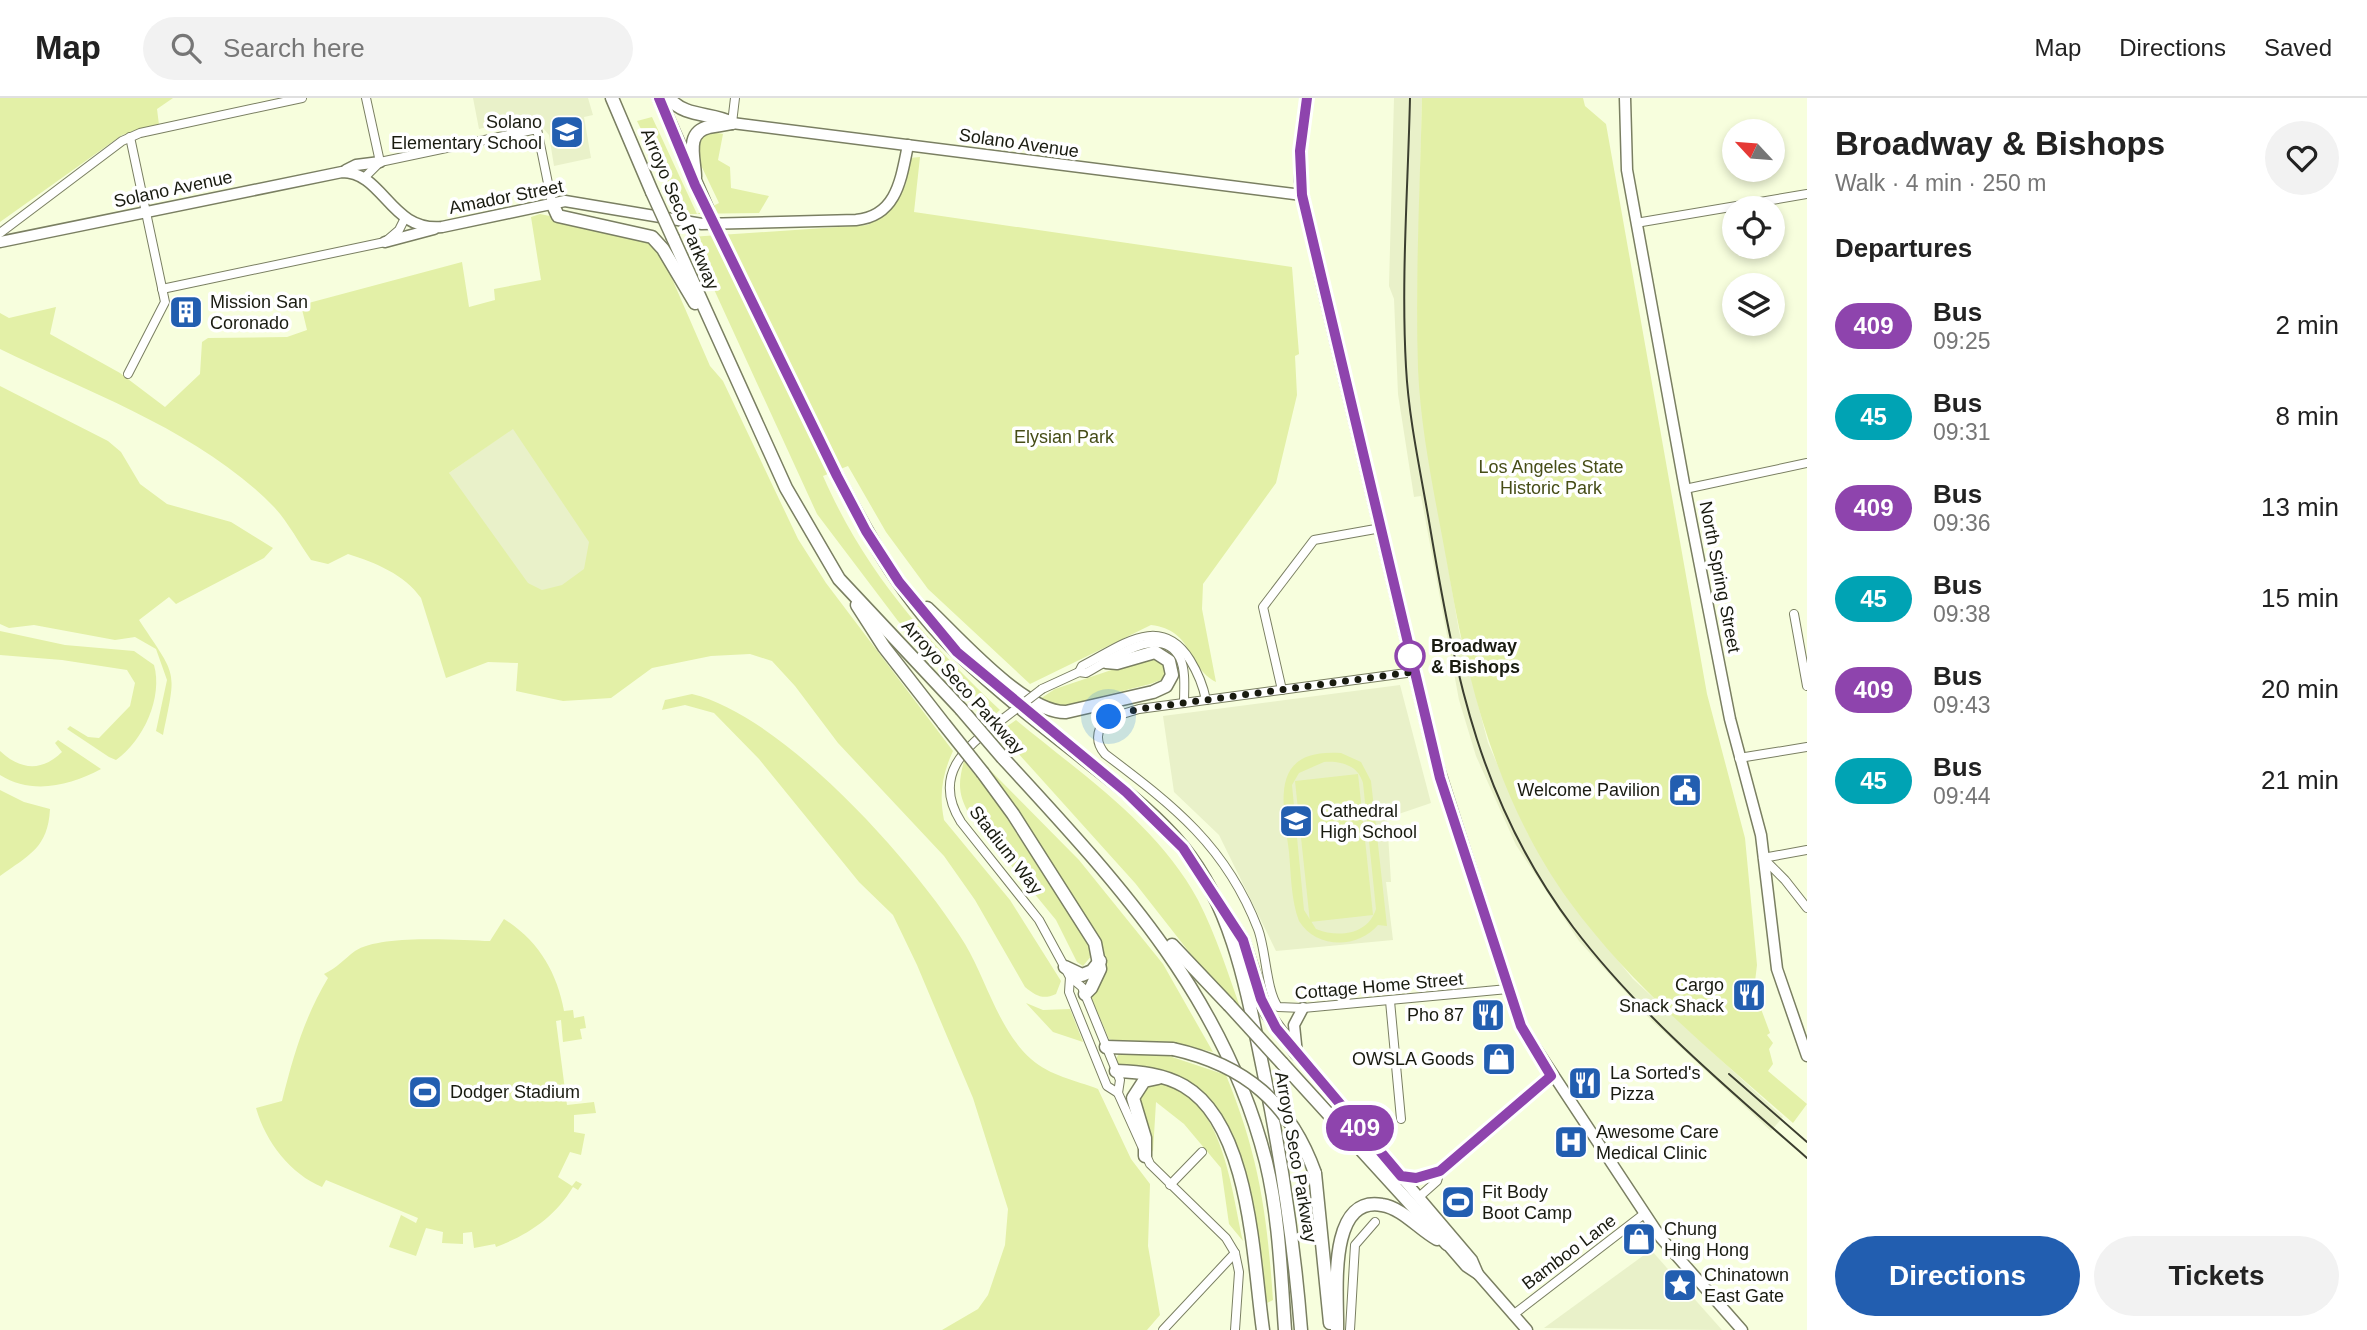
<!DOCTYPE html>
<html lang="en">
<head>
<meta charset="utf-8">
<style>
	body { margin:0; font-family:Helvetica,sans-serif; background:#f2f2f2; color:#222; height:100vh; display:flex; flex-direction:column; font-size:26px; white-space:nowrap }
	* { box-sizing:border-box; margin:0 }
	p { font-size:23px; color:#767676 }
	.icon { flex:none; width:38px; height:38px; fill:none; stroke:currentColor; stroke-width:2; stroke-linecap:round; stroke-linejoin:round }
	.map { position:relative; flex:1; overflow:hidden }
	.side { display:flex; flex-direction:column; background:#fff; width:560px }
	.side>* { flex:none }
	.badge { padding:0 14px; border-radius:23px; font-size:24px; line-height:46px }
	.needle { width:46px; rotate:296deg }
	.buttons { position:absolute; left:1722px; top:21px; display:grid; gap:14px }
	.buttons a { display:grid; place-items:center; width:63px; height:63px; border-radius:50%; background:#fff; box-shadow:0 4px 10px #0003; font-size:35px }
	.you { position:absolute; width:35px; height:35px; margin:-18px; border:5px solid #fff; border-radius:50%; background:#1a73e8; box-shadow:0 0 0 10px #1a73e833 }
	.map>.badge { position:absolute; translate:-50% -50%; box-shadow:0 0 0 4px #fff }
	h2 { padding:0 28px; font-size:26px; line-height:63px }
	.round { display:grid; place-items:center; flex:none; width:74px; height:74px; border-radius:37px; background:#f2f2f2 }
	.headline { display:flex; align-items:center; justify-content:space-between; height:119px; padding:0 28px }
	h1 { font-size:33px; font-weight:600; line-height:52px }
	.button { display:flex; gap:14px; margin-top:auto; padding:14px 28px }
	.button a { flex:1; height:80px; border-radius:42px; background:#225eb0; color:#fff; font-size:28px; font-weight:600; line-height:80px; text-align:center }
	.button a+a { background:#f2f2f2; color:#222 }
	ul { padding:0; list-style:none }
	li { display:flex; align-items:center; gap:21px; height:91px; padding:0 28px }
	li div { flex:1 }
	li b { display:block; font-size:26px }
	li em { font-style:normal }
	li .badge { min-width:77px; font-weight:700; text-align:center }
	header { display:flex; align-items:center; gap:42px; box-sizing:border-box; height:98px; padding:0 35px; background:#fff; border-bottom:2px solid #e0e0e0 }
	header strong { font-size:33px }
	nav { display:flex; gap:38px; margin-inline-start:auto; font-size:24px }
	.search { width:490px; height:63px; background:#f2f2f2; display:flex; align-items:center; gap:18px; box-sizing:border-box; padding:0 24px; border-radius:38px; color:#767676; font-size:26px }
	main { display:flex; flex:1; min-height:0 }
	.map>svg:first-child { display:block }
	.built { fill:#e9f1c9 }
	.green { fill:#e3f0a7; fill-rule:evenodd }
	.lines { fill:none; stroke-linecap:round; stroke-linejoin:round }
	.highway-tunnel { stroke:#d6dcbe; stroke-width:12; stroke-dasharray:12 6; stroke-linecap:butt }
	.minor-casing { stroke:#7a7f62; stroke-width:10 }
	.major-casing { stroke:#7a7f62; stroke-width:13 }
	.highway-casing { stroke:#7a7f62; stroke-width:15 }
	.minor { stroke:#fff; stroke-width:8 }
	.major { stroke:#fff; stroke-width:10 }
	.highway { stroke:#fff; stroke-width:12 }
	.tram { stroke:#3b3e2f; stroke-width:2 }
	.minor-bridge-casing { stroke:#7a7f62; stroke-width:10; stroke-linecap:butt }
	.highway-bridge-casing { stroke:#7a7f62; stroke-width:15; stroke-linecap:butt }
	.minor-bridge { stroke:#fff; stroke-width:8 }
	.highway-bridge { stroke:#fff; stroke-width:12 }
	.line-casing { stroke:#fff; stroke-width:16 }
	.line { stroke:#8e44ad; stroke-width:10 }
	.walk { stroke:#191b10; stroke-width:7; stroke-dasharray:0 12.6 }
	.stop-dot { fill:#fff; stroke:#8e44ad; stroke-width:3.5 }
	.labels { text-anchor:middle; stroke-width:7; stroke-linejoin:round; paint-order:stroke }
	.poi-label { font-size:18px; fill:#191b10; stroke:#fff; text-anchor:start }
	.street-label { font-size:18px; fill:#191b10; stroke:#fff }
	.park-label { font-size:18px; fill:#464d17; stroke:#fff }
	.stop-label { font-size:18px; font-weight:bold; fill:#191b10; stroke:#fff; text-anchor:start }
</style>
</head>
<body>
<header>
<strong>Map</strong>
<div class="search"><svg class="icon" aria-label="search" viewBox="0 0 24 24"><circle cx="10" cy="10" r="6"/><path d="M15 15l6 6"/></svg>Search here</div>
<nav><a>Map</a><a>Directions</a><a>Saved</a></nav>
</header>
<main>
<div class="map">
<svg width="1807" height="1232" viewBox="0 0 1807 1232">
	<rect width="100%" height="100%" fill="#f7fedd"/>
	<g class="built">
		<polygon points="473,0 588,0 593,17 584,19 591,60 554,68 549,37 535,21 527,19 479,31"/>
		<polygon points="1394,0 1422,0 1417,210 1423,321 1459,533 1488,645 1528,736 1568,801 1633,881 1783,1019 1771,1033 1651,922 1579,843 1516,747 1476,658 1459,602 1421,398 1414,399 1398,296 1394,201 1389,188"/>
		<polygon points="539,312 647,469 530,550 422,394"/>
		<polygon points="1400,587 1431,705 1387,720 1391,784 1386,784 1393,842 1276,853 1219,737 1174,694 1163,618"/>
		<polygon points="1651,1152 1722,1232 1544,1230"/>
	</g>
	<g class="green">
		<polygon points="0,0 173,0 157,11 159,27 122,37 0,124"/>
		<path d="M1422,0H1583L1585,8L1606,26L1707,596L1745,740L1757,867L1754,892L1770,935L1767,937L1773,945L1769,951L1773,966L1768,973L1807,1006L1793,1025C1713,955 1632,889 1569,803C1500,707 1470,596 1450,482C1438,412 1421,341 1418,271C1415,181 1420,90 1422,0Z"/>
		<polygon points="652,19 697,116 719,105 698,61 699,39 718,31 718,35 723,36 718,62 730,69 731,90 769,98 759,115 683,116 637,23"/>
		<path d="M920,59L914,114L1292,169L1299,256L1295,258L1297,297L1276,385L1203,486L1202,511L1216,584C1186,568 1194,532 1151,527L1030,586L928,491L886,434L848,368L823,378C865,474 925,541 1000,612L993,618L944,566L940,569L898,523L817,416L690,139L868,127L893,109L906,86L909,60Z"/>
		<path d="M540,116L633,135L652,145L663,160L710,268L723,283L798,441L826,485L953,653C942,677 939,696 944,722L1010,802L1061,883L1056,896C1043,902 1036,898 1025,889L975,802L944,758L838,645L795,588L772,563L750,556L711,558L652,570L611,600L563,603L516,593L518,565L488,564L446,580L421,500C404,476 376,465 348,456L328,466L311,462C299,445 288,424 274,409C201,334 92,296 0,251V215L9,220L56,209L50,236L120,275L165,309L200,276L202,244L208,240L287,239L307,232L301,207L462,164L469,209L495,202L494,191L541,182L531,119ZM513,331L589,444L584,471L562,487L542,492L528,485L449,375Z"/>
		<path d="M0,288L108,343L121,354L140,386L167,406L231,424L273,450L264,460L176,506L169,499L139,522C177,580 177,569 163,637L156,633L167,582L156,551L135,539L115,542L34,527L9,530L0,526Z"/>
		<path d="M0,533L65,547L134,553L154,567C163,599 144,642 116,662L109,659L67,631L70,628L88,639L99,640L130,608L135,585L127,572L62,562L0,557Z"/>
		<polygon points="1153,558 1163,563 1166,574 1161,582 1150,586 1059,609 1040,601 1055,591"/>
		<path d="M692,596C784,618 916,766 965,846C987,883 998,931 1031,961C1050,978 1075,982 1098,991L1131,1061L1150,1086L1148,1148L1160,1217L1147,1232H942L978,1211L988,1197L1005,1147L1008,1111L973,1000L917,867L893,817L859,784L759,661L714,615L685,607L662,612L665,602Z"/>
		<path d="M1016,622C1080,675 1158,727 1198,802C1216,837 1228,875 1241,912L1204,873L1135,785L999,634Z"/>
		<path d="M58,642L101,671C69,688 32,697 0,677V653C20,672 42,674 62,654L55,645Z"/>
		<path d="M1341,655L1361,664L1371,683L1387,828L1378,827C1358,851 1316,851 1299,823C1291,802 1291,776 1289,754C1283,705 1268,650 1341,655ZM1324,664C1341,663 1358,667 1363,685L1376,811C1368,837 1338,840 1316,831L1304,812L1292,687L1299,675Z"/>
		<path d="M964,663L978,681L980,679L1087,844L1092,857L1083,868L1077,864L1056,822L969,716C958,696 958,685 964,663Z"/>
		<path d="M989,671L1079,762L1163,866L1213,954L1174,945L1119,944L1109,941L1091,899C1110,873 1106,863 1096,834Z"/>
		<polygon points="1358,676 1373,817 1310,824 1295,683"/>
		<path d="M0,692L24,704L50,711C48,750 29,757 0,778Z"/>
		<path d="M504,821C539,843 557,875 564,913L573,912L574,920L584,918L586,930L580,931L582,941L563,944L561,922L556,923L567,1007L594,1004L596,1015L574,1017V1034L585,1036L581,1057L570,1054L558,1079L572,1088L576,1083L582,1086L578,1092L573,1089C555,1119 528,1137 496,1149L495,1146L474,1150L472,1134L463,1135V1146L442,1145L443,1134L426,1130L416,1158L389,1149L401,1117L416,1125L418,1120L326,1082L322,1089C291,1076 266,1045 256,1010L282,1003C293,959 304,920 328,880L324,876C337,870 344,861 355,853C380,836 459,842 490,843Z"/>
		<polygon points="1026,905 1043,912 1070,911 1083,944 1053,934"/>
		<path d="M1157,954L1226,977C1259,1058 1267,1115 1273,1202L1265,1206C1251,1113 1250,961 1120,968L1115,962L1119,956Z"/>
		<path d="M1154,985C1223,990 1231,1092 1243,1143L1229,1126L1221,1070L1184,1026L1156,1004L1153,1054C1146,1032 1124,996 1154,985Z"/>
	</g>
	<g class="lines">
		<polyline class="highway-tunnel" points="707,110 837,378"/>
		<g class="minor-casing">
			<g id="minor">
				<polyline points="366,0 380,64"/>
				<polyline points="732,25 735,0"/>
				<polyline points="364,80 380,64 537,31 552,105"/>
				<polyline points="1636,125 1807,96"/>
				<polyline points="0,135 122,43 140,35 302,0"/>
				<polyline points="162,191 385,144 399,132 405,120"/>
				<polyline points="128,276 165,204 130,39"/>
				<polyline points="1685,391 1807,365"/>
				<polyline points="1794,516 1807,588"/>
				<path d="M1079,574L1082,568C1120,549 1160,514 1190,562C1198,575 1203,587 1206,602"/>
				<path d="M1414,574L1139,611L1106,621C1096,633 1095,644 1105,656C1174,708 1226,748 1258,831C1266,852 1266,892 1278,909L1303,910L1508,891"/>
				<path d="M1042,591L1079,574L1086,575C1109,563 1161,523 1180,560C1186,573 1184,591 1184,605"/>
				<polyline points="1282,592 1263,509 1314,442 1381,430"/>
				<path d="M999,624C964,650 932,678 961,724L1039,822L1070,879L1082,889L1120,982L1118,995L1150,1066L1226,1140L1235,1155L1239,1174L1235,1232"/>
				<polyline points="1739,660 1807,649"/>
				<polyline points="1763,760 1785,782 1807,810"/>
				<polyline points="1763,760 1807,752"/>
				<polyline points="1070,879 1069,894 1107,988 1118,995"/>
				<polyline points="1390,903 1401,1021"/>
				<polyline points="1401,1078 1421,1079 1440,1073 1551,978"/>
				<polyline points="1170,1087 1202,1054"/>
				<polyline points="1419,1099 1437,1083 1440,1073"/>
				<polyline points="1513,1217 1644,1116"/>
				<polyline points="1163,1232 1235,1155"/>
				<polyline points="1350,1232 1355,1147 1375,1124"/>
			</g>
		</g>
		<g class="major-casing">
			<g id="major">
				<polyline points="1307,0 1300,53 1300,83 1320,178 1431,646 1521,928 1661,1140 1742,1232"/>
				<polyline points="1625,0 1627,72 1685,391 1730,621 1761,737 1777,871 1807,958"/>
				<polyline points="732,25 1302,97"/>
				<polyline points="346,72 356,67 380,64"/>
				<path d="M0,144L342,74C384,74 390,134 442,129L565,103L702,126L856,122C897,118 901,81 908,47"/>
				<polyline points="385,144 434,131"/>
				<polyline points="1303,910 1294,927 1297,956 1472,1162 1478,1176 1527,1232"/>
				<polyline points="1447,1146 1466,1168 1478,1176"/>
			</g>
		</g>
		<g class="highway-casing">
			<g id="highway">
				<polyline points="612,0 652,94"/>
				<polyline points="659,0 707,110"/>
				<path d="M669,0C685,20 712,14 732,25"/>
				<path d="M695,79C695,62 684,34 709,29C717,27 724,27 732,25"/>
				<polyline points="552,105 558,118 652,139 663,151 695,205"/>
				<polyline points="673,140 786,390 839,481 961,611"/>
				<path d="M837,378C870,441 906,506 959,556C1002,597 1050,634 1097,671C1128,695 1158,719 1183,749C1234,812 1247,894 1263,971C1281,1058 1294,1143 1301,1232"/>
				<polyline points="857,507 884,549 944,626"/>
				<path d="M927,510C958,539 1024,615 1066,614L1153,594L1166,588L1172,577L1169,563L1155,554L1117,565L1106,564"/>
				<path d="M1003,660C1116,783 1224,897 1266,1064C1279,1118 1281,1176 1285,1232"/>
				<polyline points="983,675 1013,716 1095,845 1100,871 1091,890 1085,896"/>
				<polyline points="1229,821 1243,842 1267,915 1297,956"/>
				<polyline points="1172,847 1229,907"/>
				<polyline points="1065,869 1082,877 1092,873 1100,863"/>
				<polyline points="1106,949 1173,951"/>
				<polyline points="1282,965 1447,1146"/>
				<path d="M1116,973C1140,974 1163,976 1184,988C1251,1027 1253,1163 1263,1232"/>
				<polyline points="1145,1058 1145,1040 1133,1000 1144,983 1158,980"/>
				<polyline points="1315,1075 1330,1225"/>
				<path d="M1337,1232C1338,1199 1326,1097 1382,1107C1402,1110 1419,1131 1437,1141"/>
			</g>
		</g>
		<use href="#minor" class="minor"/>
		<use href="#major" class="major"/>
		<use href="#highway" class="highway"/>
		<g class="tram">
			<path d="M1410,0C1408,89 1401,180 1406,269C1409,325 1422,380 1431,435C1456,581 1481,707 1573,829C1639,916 1726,989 1807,1060"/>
			<polyline points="1729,976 1807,1044"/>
		</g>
		<g class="minor-bridge-casing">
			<polyline id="minor-bridge" points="999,624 1042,591"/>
		</g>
		<g class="highway-bridge-casing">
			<g id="highway-bridge">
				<polyline points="652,94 673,140"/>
				<polyline points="961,611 1003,660"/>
				<polyline points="944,626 983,675"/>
				<polyline points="1229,907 1282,965"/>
				<path d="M1173,951C1245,967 1290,1005 1315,1075"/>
			</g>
		</g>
		<use href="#minor-bridge" class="minor-bridge"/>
		<use href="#highway-bridge" class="highway-bridge"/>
	</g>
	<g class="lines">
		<g class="line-casing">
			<polyline id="line" points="659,0 695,87 837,378 866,433 899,484 957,554 1126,694 1183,750 1243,842 1261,901 1276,930 1401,1078 1416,1080 1440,1073 1551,978 1521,928 1440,680 1302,97 1300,53 1307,0"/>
		</g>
		<use href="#line" class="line"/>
		<polyline class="walk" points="1109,619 1139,611 1413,574 1410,558"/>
	</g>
	<defs>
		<g id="school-square" transform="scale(1.75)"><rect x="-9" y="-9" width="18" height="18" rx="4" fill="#225eb0" stroke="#fff"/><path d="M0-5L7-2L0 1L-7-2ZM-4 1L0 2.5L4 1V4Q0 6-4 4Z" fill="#fff"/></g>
		<g id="building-square" transform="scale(1.75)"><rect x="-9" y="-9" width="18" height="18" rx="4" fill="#225eb0" stroke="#fff"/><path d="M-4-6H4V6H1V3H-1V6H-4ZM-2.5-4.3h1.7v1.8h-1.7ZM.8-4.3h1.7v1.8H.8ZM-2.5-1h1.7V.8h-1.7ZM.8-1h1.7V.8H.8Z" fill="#fff"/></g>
		<g id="civic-square" transform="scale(1.75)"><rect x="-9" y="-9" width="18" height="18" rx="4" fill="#225eb0" stroke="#fff"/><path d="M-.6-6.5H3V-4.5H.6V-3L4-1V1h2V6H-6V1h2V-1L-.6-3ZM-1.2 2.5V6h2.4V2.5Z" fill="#fff"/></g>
		<g id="restaurant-square" transform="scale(1.75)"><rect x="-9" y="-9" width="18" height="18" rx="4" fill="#225eb0" stroke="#fff"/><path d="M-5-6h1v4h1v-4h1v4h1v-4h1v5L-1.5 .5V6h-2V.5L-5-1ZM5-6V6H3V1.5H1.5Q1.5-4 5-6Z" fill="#fff"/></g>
		<g id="shop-square" transform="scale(1.75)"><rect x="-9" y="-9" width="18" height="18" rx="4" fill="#225eb0" stroke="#fff"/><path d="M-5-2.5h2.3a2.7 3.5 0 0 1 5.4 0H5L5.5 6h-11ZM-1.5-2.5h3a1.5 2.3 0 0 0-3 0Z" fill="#fff"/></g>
		<g id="stadium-square" transform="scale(1.75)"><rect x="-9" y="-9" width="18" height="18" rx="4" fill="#225eb0" stroke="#fff"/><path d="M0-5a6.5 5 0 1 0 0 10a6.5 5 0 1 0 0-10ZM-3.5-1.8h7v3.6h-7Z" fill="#fff"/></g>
		<g id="hospital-square" transform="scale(1.75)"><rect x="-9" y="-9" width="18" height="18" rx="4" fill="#225eb0" stroke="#fff"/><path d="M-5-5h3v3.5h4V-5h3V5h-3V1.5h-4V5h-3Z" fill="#fff"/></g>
		<g id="sight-square" transform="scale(1.75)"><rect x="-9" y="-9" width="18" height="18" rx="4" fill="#225eb0" stroke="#fff"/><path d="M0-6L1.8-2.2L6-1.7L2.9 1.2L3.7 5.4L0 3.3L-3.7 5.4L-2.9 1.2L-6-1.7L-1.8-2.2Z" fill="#fff"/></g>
	</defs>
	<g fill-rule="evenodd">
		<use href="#school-square" x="567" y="34"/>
		<use href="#building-square" x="186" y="214"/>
		<use href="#civic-square" x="1685" y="692"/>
		<use href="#school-square" x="1296" y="723"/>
		<use href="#restaurant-square" x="1749" y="897"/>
		<use href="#restaurant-square" x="1488" y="917"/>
		<use href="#shop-square" x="1499" y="961"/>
		<use href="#restaurant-square" x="1585" y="985"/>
		<use href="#stadium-square" x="425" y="994"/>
		<use href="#hospital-square" x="1571" y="1044"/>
		<use href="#stadium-square" x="1458" y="1104"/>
		<use href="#shop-square" x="1639" y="1141"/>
		<use href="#sight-square" x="1680" y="1187"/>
	</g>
	<circle class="stop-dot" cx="1410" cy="558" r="14"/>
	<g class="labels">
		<g class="poi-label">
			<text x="542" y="30" text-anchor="end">Solano<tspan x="542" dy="21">Elementary School</tspan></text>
			<text x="210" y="210">Mission San<tspan x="210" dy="21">Coronado</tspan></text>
			<text x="1660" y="698" text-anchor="end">Welcome Pavilion</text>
			<text x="1320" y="719">Cathedral<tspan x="1320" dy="21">High School</tspan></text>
			<text x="1724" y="893" text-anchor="end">Cargo<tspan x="1724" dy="21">Snack Shack</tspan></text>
			<text x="1464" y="923" text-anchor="end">Pho 87</text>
			<text x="1474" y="967" text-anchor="end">OWSLA Goods</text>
			<text x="1610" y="981">La Sorted's<tspan x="1610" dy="21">Pizza</tspan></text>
			<text x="450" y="1000">Dodger Stadium</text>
			<text x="1596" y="1040">Awesome Care<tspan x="1596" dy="21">Medical Clinic</tspan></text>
			<text x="1482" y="1100">Fit Body<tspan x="1482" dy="21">Boot Camp</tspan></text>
			<text x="1664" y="1137">Chung<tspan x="1664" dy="21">Hing Hong</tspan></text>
			<text x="1704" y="1183">Chinatown<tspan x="1704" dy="21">East Gate</tspan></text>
		</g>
		<g class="street-label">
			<text transform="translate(1019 45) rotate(8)" y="6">Solano Avenue</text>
			<text transform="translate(173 91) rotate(-12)" y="6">Solano Avenue</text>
			<text transform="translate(506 99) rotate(-11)" y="6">Amador Street</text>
			<text transform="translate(680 111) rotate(67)" y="6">Arroyo Seco Parkway</text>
			<text transform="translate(1720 479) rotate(79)" y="6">North Spring Street</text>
			<text transform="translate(963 589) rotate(48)" y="6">Arroyo Seco Parkway</text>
			<text transform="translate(1006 752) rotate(52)" y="6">Stadium Way</text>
			<text transform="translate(1379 888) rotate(-5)" y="6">Cottage Home Street</text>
			<text transform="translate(1296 1059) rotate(80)" y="6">Arroyo Seco Parkway</text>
			<text transform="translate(1569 1154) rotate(-37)" y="6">Bamboo Lane</text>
		</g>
		<g class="park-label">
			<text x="1064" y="345">Elysian Park</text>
			<text x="1551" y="375">Los Angeles State<tspan x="1551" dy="21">Historic Park</tspan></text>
		</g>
		<g class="stop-label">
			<text x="1431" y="554">Broadway<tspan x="1431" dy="21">&amp; Bishops</tspan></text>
		</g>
	</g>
</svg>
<div class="buttons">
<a><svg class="needle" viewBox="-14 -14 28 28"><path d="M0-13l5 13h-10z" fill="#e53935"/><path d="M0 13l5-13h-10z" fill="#767676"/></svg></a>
<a><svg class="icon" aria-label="locate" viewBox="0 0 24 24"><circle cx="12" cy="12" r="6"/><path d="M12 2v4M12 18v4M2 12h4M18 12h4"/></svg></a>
<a><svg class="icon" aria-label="layers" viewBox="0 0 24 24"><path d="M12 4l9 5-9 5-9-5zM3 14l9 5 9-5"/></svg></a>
</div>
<div class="you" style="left:1109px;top:619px"></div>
<b class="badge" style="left:1360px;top:1030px;background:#8e44ad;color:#fff">409</b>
</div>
<section class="side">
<div class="headline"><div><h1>Broadway &amp; Bishops</h1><p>Walk · 4 min · 250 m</p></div><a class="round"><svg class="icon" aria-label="heart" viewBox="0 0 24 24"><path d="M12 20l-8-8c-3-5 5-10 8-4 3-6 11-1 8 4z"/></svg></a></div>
<h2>Departures</h2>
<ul>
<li><span class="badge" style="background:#8e44ad;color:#fff">409</span><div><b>Bus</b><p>09:25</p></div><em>2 min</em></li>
<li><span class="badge" style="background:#00a3b4;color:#fff">45</span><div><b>Bus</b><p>09:31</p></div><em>8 min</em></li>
<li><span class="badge" style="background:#8e44ad;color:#fff">409</span><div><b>Bus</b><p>09:36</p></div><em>13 min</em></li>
<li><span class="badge" style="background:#00a3b4;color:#fff">45</span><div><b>Bus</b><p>09:38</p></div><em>15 min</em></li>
<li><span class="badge" style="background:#8e44ad;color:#fff">409</span><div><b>Bus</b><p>09:43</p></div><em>20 min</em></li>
<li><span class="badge" style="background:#00a3b4;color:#fff">45</span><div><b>Bus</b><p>09:44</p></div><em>21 min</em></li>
</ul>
<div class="button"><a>Directions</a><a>Tickets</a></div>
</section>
</main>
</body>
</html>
